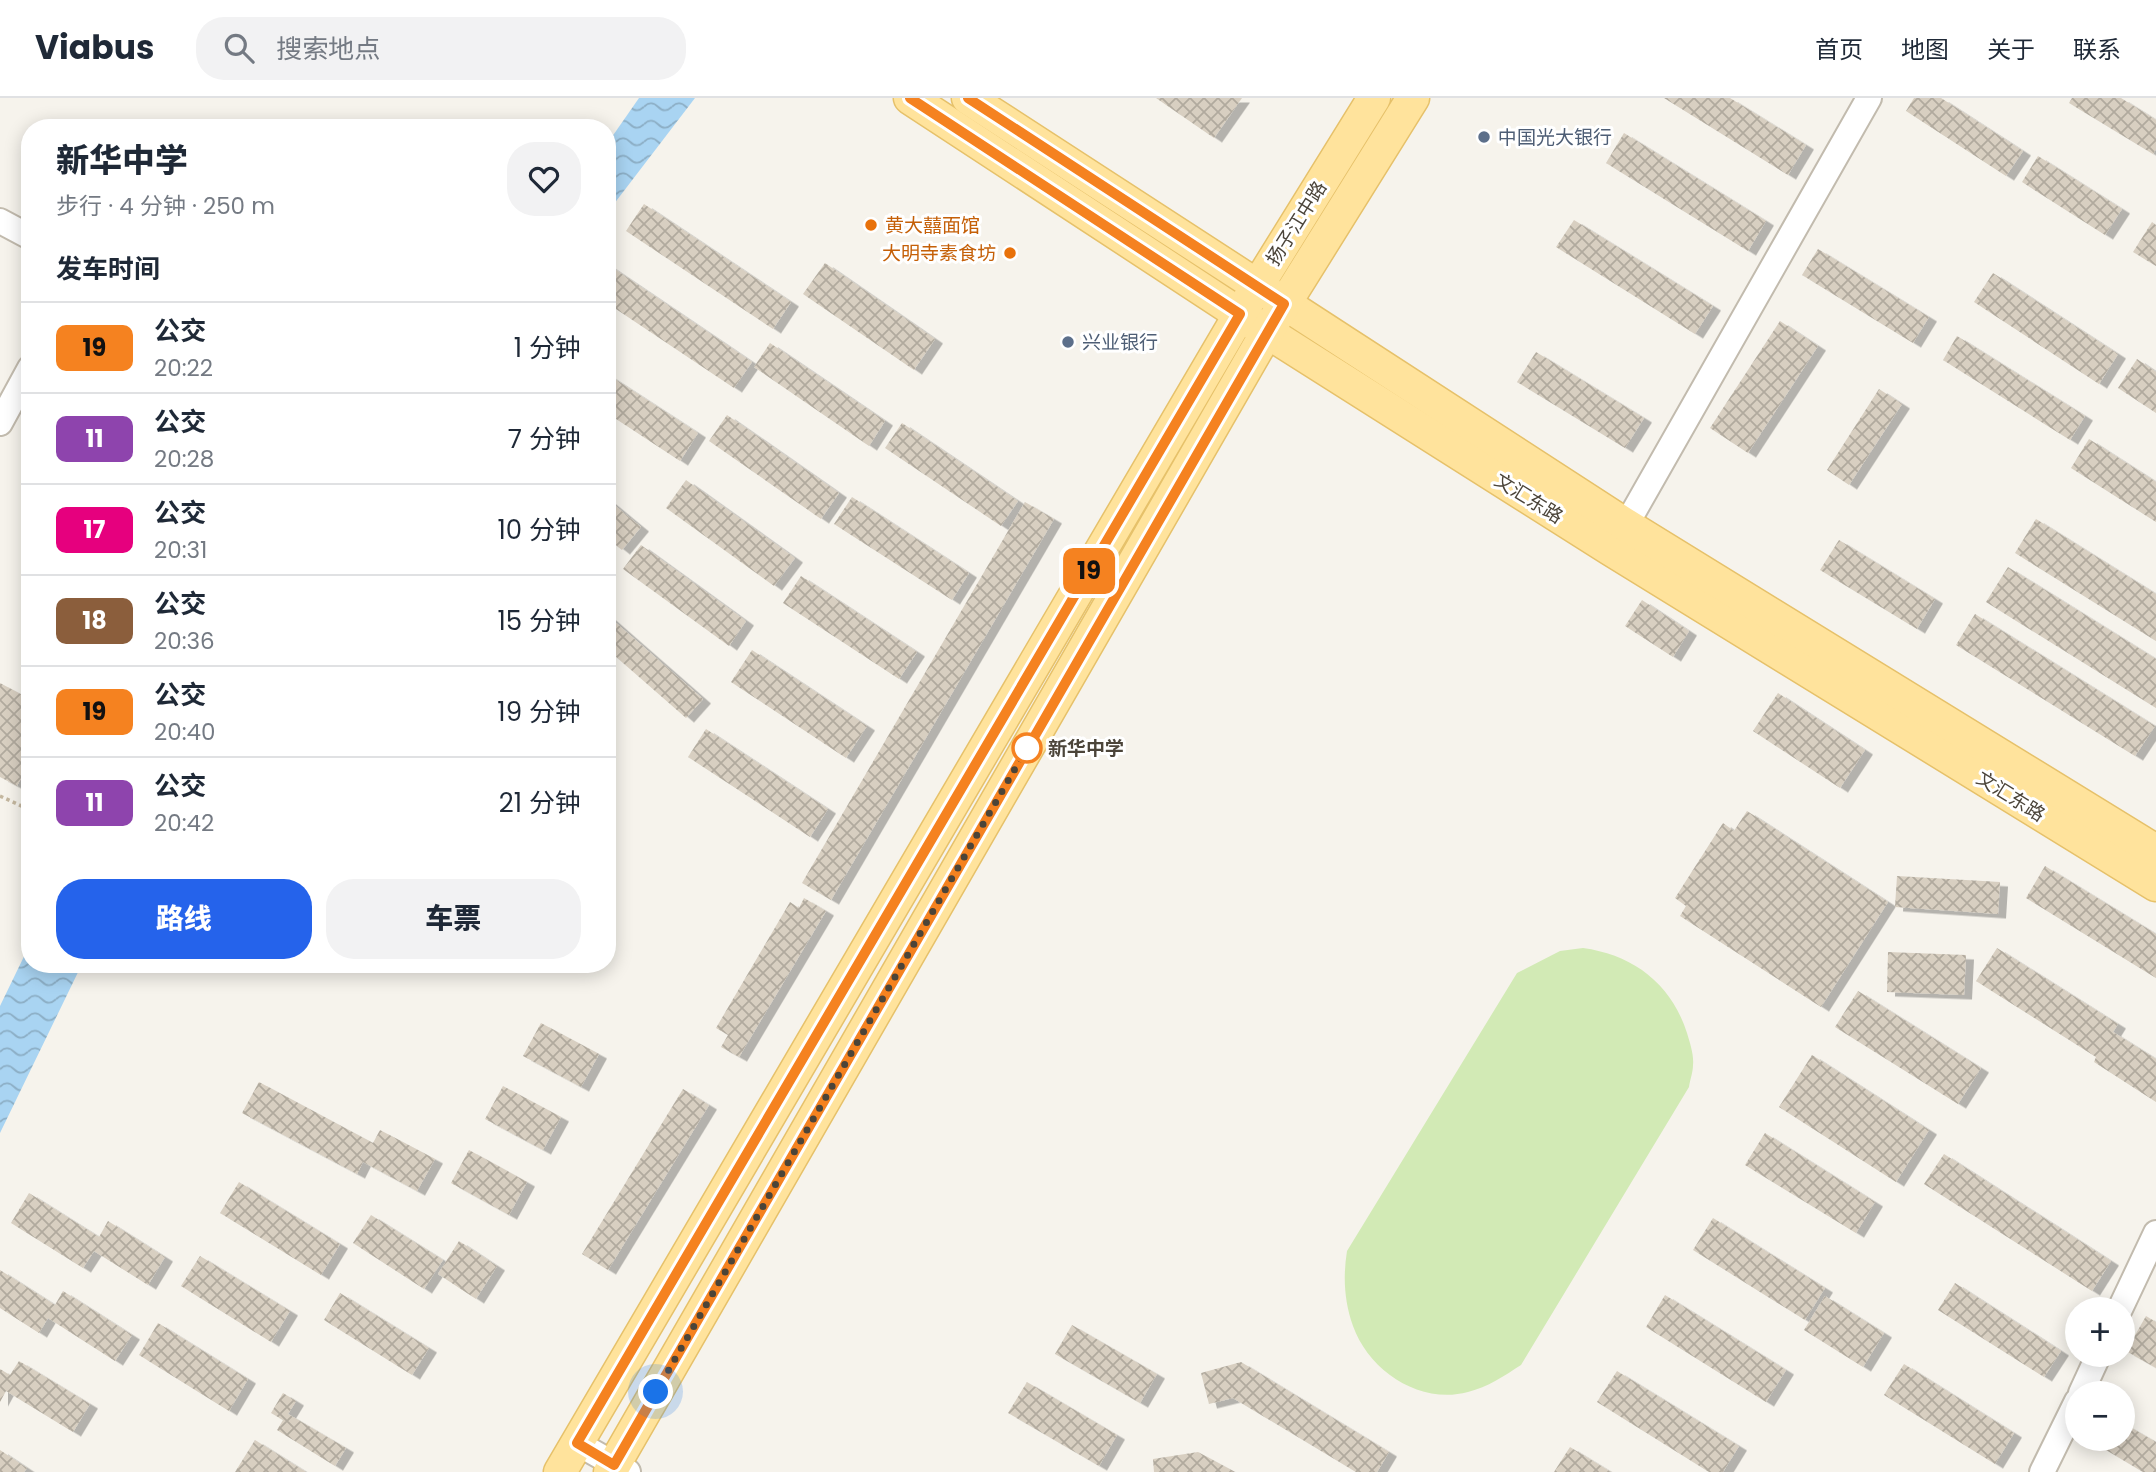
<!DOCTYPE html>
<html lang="zh">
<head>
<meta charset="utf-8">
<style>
	body { margin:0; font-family:Poppins,"Noto Sans SC",sans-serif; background:#f2f2f3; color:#1f2937; height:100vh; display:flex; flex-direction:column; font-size:26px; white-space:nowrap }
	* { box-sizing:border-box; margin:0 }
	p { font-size:23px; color:#747a83 }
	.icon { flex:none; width:38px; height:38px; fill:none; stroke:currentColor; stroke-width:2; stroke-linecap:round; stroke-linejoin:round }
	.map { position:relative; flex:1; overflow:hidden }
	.details { position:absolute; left:21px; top:21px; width:595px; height:854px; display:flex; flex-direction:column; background:#fff; border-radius:28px; box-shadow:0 4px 18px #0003 }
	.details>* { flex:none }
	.badge { padding:0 14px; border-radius:10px; font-size:24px; line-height:46px }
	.fabs { position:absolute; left:2065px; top:1199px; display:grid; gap:14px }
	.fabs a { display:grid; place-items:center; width:70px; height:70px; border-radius:50%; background:#fff; box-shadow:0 4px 18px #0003; font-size:35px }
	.you { position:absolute; width:35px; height:35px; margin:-18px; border:5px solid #fff; border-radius:50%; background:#1a73e8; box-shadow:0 0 0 10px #1a73e833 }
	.map>.badge { position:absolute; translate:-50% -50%; box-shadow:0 0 0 4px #fff }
	h2 { padding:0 35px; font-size:26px; line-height:63px }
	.round { display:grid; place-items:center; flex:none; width:74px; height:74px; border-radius:28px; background:#f2f2f3 }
	.headline { display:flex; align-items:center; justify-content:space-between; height:119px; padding:0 35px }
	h1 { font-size:33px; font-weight:800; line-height:52px }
	.button { display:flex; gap:14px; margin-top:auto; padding:14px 35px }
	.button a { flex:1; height:80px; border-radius:28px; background:#2563eb; color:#fff; font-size:28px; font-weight:800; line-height:80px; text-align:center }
	.button a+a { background:#f2f2f3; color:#1f2937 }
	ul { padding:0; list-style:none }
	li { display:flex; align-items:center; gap:21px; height:91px; padding:0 35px; border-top:2px solid #e0e1e3 }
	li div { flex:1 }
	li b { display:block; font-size:26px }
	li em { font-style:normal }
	li .badge { min-width:77px; font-weight:700; text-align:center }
	header { display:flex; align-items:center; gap:42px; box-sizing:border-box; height:98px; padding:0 35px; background:#fff; border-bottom:2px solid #e0e1e3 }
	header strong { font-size:33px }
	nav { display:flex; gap:38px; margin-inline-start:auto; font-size:24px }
	.search { width:490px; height:63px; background:#f2f2f3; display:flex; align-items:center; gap:18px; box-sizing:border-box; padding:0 24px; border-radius:28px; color:#747a83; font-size:26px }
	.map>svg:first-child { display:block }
	.pitch { fill:#d2eab5 }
	.water { fill:url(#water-waves) }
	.building { fill:url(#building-cross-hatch); filter:url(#shadow) }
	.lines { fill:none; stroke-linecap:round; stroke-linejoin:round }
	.minor-casing { stroke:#c2bbae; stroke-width:28 }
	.major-casing { stroke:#e6c16a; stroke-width:35 }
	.path { stroke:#c4b79f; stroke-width:3.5; stroke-dasharray:3.5 3.5; stroke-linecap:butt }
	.minor { stroke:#fff; stroke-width:24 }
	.major { stroke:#ffe39c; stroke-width:32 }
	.line-casing { stroke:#fff; stroke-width:16 }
	.line { stroke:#f58220; stroke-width:10 }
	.walk { stroke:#4b4439; stroke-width:7; stroke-dasharray:0 12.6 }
	.service-dot { fill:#5c6f8a; stroke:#fff; stroke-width:2.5 }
	.food-dot { fill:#e8710a; stroke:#fff; stroke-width:2.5 }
	.stop-dot { fill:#fff; stroke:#f58220; stroke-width:3.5 }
	.labels { text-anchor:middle; stroke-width:6; stroke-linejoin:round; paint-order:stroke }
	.service-label { font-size:19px; fill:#4e5e75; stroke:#fff; text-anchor:start }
	.street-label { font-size:19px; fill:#4b4439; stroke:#fff }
	.food-label { font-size:19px; fill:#c56008; stroke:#fff; text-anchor:start }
	.stop-label { font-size:19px; font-weight:bold; fill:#4b4439; stroke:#fff; text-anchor:start }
</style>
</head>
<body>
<header>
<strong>Viabus</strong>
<div class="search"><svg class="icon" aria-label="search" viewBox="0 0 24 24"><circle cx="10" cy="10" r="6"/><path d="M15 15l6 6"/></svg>搜索地点</div>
<nav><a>首页</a><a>地图</a><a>关于</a><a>联系</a></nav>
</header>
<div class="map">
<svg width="2156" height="1374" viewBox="0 0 2156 1374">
	<defs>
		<pattern id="water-waves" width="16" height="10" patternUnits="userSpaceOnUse" patternTransform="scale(1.75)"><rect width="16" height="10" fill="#a9d4f2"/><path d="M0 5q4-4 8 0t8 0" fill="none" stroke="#8caec5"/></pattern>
		<pattern id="building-cross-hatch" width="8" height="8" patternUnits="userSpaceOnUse" patternTransform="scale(1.75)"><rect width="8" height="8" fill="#d8cfc1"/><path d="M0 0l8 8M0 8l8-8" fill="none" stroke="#b1aa9e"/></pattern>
		<filter id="shadow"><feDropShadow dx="8" dy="4.5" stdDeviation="0" flood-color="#0004"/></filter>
	</defs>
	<rect width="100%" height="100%" fill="#f6f3ec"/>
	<path class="pitch" d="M1583,850C1633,857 1671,885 1687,935C1690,945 1694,957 1693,967C1693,974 1690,982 1689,989L1521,1267C1504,1278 1488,1289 1468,1294C1420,1307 1369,1273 1353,1228C1344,1203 1343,1178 1347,1153L1517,875L1560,853Z"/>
	<g class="water">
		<polygon points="639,0 695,0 607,115 607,46"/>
		<polygon points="30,846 30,866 82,866 0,1035 0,908"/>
	</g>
	<g class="building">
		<polygon points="1156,0 1242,0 1214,40"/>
		<polygon points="1664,0 1730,0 1806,47 1788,77"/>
		<polygon points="1914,0 1941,0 2023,53 2006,78 1906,13"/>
		<polygon points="2072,0 2121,0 2156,22 2156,51 2153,56 2069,5"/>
		<polygon points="1624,35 1766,123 1748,153 1606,65"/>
		<polygon points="2038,58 2122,111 2105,137 2022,84"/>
		<polygon points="644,106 791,204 773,231 626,133"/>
		<polygon points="1574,122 1713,208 1695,236 1556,149"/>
		<polygon points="2152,124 2156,127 2156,168 2133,154"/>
		<polygon points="1818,151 1929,219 1913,245 1802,177"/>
		<polygon points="825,165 935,241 914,272 803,196"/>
		<polygon points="607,166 752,264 734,290 607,205"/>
		<polygon points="1993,175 2118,256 2099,286 1974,204"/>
		<polygon points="1780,223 1818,248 1748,355 1710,330"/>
		<polygon points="1957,238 2085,318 2070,342 1943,262"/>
		<polygon points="770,245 885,323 869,348 754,269"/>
		<polygon points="1536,254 1644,320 1625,350 1517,284"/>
		<polygon points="2137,261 2156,274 2156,315 2118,290"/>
		<polygon points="607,276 698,335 680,363 607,315"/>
		<polygon points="1879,291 1902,306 1849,387 1827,372"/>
		<polygon points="727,317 839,395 821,421 709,343"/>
		<polygon points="902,325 1018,403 1001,428 885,350"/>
		<polygon points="2089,341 2156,384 2156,424 2071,370"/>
		<polygon points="686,382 795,460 774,488 666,410"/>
		<polygon points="852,399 969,475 952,502 834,426"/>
		<polygon points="607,401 641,429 622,452 607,440"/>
		<polygon points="1025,404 1054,421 831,802 802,785"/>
		<polygon points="2036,421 2156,496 2156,543 2015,455"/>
		<polygon points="1839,442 1935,501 1917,531 1820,472"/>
		<polygon points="641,447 746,523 729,548 623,471"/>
		<polygon points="2008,469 2156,561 2156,610 1986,504"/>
		<polygon points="801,478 917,554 899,581 783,505"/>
		<polygon points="1642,502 1689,533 1673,559 1625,528"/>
		<polygon points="1975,516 2155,628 2135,658 1956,547"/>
		<polygon points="607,517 703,601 686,620 607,551"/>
		<polygon points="752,552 867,628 846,660 731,584"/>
		<polygon points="0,585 30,601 30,663 17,688 0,679"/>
		<polygon points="1778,595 1865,652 1840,690 1753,633"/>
		<polygon points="706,631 828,711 810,739 688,659"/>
		<polygon points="1747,713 1888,804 1821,909 1680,818 1686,808 1675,800 1723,725 1734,733"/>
		<polygon points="2045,768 2156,836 2156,880 2026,800"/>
		<polygon points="1897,778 2000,784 1998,816 1895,809"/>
		<polygon points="804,800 826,813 739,959 721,949 728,937 716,930 790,804 799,810"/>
		<polygon points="1997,850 2118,926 2113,934 2156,961 2156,1004 2094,964 2096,959 1976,883"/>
		<polygon points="1888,854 1966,857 1964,897 1887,894"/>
		<polygon points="1858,893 1981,970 1958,1006 1835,929"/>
		<polygon points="541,925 599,956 581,989 523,958"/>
		<polygon points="1812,957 1929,1032 1896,1084 1779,1009"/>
		<polygon points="259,984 373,1045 380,1032 435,1061 417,1093 363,1064 357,1076 242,1015"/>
		<polygon points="503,988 561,1019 543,1052 485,1021"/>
		<polygon points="683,991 709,1007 608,1172 582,1156"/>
		<polygon points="1765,1035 1875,1104 1856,1135 1745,1067"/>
		<polygon points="469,1052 527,1084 509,1117 451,1085"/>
		<polygon points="1944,1056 2111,1163 2092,1193 1924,1086"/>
		<polygon points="239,1084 340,1146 321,1177 220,1115"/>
		<polygon points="29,1095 99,1139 108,1123 165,1159 148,1187 94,1153 83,1170 11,1125"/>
		<polygon points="371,1117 443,1162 424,1191 353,1145"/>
		<polygon points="1713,1120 1825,1190 1805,1222 1693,1152"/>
		<polygon points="459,1143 497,1168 476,1201 438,1176"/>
		<polygon points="200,1158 290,1213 271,1244 181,1188"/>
		<polygon points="0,1172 55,1207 63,1193 132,1237 115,1263 48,1220 39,1235 0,1210"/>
		<polygon points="1955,1185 2061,1253 2044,1279 1938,1212"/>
		<polygon points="340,1195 429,1250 412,1277 324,1222"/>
		<polygon points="1665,1197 1786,1272 1766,1304 1646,1229"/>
		<polygon points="1825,1198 1884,1235 1863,1269 1804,1232"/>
		<polygon points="2146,1218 2156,1224 2156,1270 2126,1253"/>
		<polygon points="158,1225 248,1281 229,1313 139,1257"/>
		<polygon points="1072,1227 1157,1276 1140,1305 1055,1256"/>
		<polygon points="19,1263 90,1306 73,1334 6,1293 0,1304 0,1271 10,1277"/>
		<polygon points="1241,1264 1389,1354 1377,1374 1356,1374 1233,1300 1209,1306 1201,1275"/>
		<polygon points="1904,1266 2014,1335 1995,1366 1884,1297"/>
		<polygon points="1617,1273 1739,1348 1723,1374 1709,1374 1597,1304"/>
		<polygon points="1027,1284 1117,1337 1099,1368 1008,1315"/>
		<polygon points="283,1295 296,1303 288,1316 346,1350 335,1368 277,1332 283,1322 271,1315"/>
		<polygon points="2123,1325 2156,1344 2156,1374 2143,1374 2086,1340 2123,1340"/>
		<polygon points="255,1342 306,1374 235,1374"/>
		<polygon points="1570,1349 1611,1374 1554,1374"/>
		<polygon points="0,1352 27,1370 24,1374 0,1374"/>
		<polygon points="1198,1354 1235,1374 1154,1374 1153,1361"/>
	</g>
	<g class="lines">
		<g class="minor-casing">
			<g id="minor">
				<polyline points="0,123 30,139"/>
				<polyline points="0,325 30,270"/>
				<polyline points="1626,427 1869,0"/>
				<polyline points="2120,1211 2156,1135"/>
				<polyline points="2081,1295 2099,1256"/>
				<polyline points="577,1345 628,1374"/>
				<polyline points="2042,1374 2077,1303"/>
			</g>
		</g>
		<g class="major-casing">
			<g id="major">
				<polyline points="910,0 1267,234 1610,451 2156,787"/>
				<polyline points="968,0 1626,427 2156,753"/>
				<polyline points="560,1374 1240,216 1374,0"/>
				<polyline points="610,1374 1267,234 1413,0"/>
			</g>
		</g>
		<polyline class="path" points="0,698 30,712"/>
		<use href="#minor" class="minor"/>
		<use href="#major" class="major"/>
	</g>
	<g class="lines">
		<g class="line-casing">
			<polyline id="line" points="910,0 1240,216 577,1345 614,1367 1284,206 968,0"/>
		</g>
		<use href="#line" class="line"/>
		<polyline class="walk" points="656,1294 1031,643 1027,650"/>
	</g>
	<g class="service-dot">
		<circle cx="1484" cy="39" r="7"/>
		<circle cx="1068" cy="244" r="7"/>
	</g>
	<g class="food-dot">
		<circle cx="871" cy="127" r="7"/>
		<circle cx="1010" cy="155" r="7"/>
	</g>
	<circle class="stop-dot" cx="1027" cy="650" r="14"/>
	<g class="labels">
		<g class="service-label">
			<text x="1498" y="46">中国光大银行</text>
			<text x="1082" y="251">兴业银行</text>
		</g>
		<g class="street-label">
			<text transform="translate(1296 125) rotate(-58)" y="7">扬子江中路</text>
			<text transform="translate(1529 400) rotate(32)" y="7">文汇东路</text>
			<text transform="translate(2011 698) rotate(32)" y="7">文汇东路</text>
		</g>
		<g class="food-label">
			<text x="885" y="134">黄大囍面馆</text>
			<text x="996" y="162" text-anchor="end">大明寺素食坊</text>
		</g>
		<g class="stop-label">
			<text x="1048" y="657">新华中学</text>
		</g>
	</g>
</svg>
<div class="fabs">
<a>+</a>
<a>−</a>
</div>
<div class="you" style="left:656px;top:1294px"></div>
<b class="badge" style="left:1089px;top:473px;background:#f58220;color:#111">19</b>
<section class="details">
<div class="headline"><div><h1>新华中学</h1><p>步行 · 4 分钟 · 250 m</p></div><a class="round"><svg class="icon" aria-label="heart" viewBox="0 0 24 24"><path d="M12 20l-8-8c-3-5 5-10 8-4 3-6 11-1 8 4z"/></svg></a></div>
<h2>发车时间</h2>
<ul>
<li><span class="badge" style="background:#f58220;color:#111">19</span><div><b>公交</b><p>20:22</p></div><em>1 分钟</em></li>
<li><span class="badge" style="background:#8e44ad;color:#fff">11</span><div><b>公交</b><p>20:28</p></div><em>7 分钟</em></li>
<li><span class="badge" style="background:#e6007e;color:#fff">17</span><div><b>公交</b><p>20:31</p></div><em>10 分钟</em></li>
<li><span class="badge" style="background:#8b5e3c;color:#fff">18</span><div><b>公交</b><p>20:36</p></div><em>15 分钟</em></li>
<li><span class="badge" style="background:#f58220;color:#111">19</span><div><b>公交</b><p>20:40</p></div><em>19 分钟</em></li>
<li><span class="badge" style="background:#8e44ad;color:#fff">11</span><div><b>公交</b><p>20:42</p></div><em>21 分钟</em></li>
</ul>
<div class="button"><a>路线</a><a>车票</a></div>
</section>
</div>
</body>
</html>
